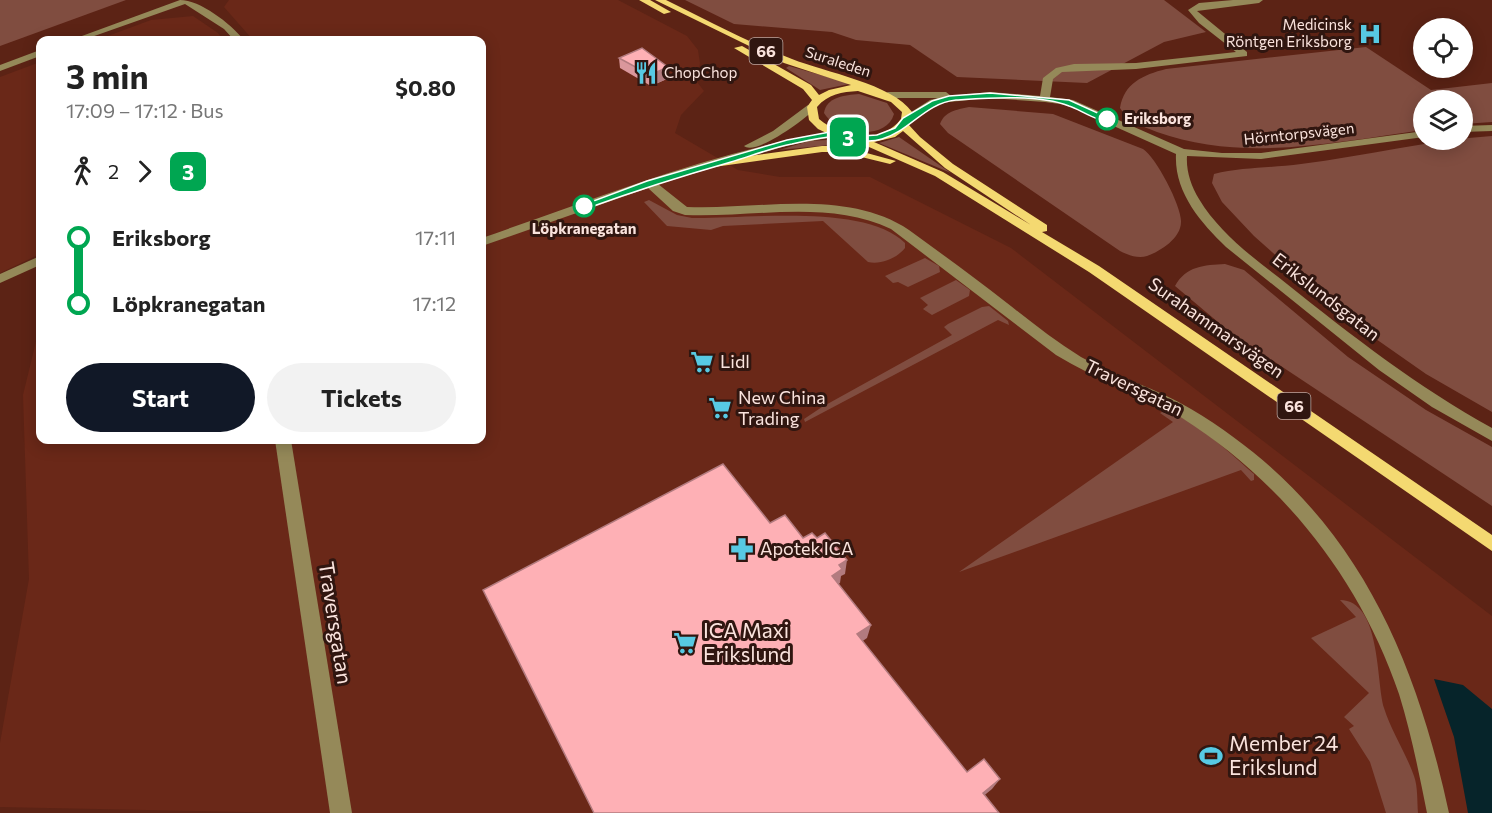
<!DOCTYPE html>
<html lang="en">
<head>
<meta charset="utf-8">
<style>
	body { margin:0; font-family:Commissioner,sans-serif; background:#f2f2f2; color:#222; height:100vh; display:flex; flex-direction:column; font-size:22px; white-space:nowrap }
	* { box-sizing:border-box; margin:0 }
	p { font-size:20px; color:#767676 }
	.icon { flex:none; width:33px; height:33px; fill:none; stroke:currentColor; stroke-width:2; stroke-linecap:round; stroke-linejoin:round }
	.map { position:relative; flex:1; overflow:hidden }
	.drawer { position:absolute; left:36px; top:36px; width:450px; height:408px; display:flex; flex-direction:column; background:#fff; border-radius:12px; box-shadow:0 3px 15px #0003 }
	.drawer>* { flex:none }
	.badge { padding:0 12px; border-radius:9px; font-size:21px; line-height:39px }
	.tools { position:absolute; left:1413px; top:18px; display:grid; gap:12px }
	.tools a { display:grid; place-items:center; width:60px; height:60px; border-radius:50%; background:#fff; box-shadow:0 3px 15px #0003; font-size:30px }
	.map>.badge { position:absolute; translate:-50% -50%; box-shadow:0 0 0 3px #fff }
	.legs { display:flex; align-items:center; gap:9px; height:66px; padding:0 30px; font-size:20px }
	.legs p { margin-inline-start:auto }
	.overview { display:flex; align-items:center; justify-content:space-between; height:102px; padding:0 30px }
	h1 { font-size:33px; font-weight:700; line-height:45px }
	.button { display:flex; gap:12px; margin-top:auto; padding:12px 30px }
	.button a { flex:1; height:69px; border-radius:36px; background:#111827; color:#fff; font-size:24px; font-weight:700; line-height:69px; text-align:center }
	.button a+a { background:#f2f2f2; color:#222 }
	ul { padding:0 30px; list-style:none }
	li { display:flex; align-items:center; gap:21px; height:66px; font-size:22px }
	li i { display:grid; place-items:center; width:9px; height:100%; margin:0 8px; background:currentColor }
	li i::after { content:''; width:15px; height:15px; margin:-8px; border:4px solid; border-radius:50%; background:#fff }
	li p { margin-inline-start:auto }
	li:first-child i { background:linear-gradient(#0000 50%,currentColor 0) }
	li:last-child i { background:linear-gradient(currentColor 50%,#0000 0) }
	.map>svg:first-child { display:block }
	.built { fill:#6a2818 }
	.green { fill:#804d40 }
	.water { fill:#06242a }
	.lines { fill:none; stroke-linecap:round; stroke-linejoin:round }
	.minor { fill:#958959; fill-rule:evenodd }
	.major { fill:#f4d971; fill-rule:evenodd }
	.wall { fill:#da979c }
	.shaded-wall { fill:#b27b7f }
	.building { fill:#feb0b5; stroke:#b27b7f; stroke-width:1.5 }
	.line-1 { fill:#00a651; stroke:#fff; stroke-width:1.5 }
	.stop-1-dot { fill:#fff; stroke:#00a651; stroke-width:3 }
	.labels { text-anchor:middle; stroke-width:6; stroke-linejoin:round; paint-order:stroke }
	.far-poi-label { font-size:15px; fill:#fae3dd; stroke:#301610; text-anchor:end }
	.far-street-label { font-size:15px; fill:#fae3dd; stroke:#301610 }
	.far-stop-label { font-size:15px; font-weight:bold; fill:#fae3dd; stroke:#301610; text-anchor:start }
	.shield { fill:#301610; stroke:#bda6a0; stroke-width:1.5 }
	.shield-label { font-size:16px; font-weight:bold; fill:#fae3dd }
	.street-label { font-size:18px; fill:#fae3dd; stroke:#301610 }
	.poi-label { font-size:18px; fill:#fae3dd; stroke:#301610; text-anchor:start }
	.near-street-label { font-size:21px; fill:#fae3dd; stroke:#301610 }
	.near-poi-label { font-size:21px; fill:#fae3dd; stroke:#301610; text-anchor:start }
</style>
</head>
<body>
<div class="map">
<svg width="1492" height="813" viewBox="0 0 1492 813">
	<rect width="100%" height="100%" fill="#5c2315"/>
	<g class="built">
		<polygon points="229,0 618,0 687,36 698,50 700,63 697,82 704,91 681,115 675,133 738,170 780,177 870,177 1011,248 1492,616 1492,813 292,813 0,807 0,743 29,579 23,395 40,325 40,440 482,440 482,40 253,40 224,7"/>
		<polygon points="193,16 218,33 223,40 97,40 151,20"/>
		<polygon points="40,62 40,254 0,273 0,77"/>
	</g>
	<g class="green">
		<polygon points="0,0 126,0 0,46"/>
		<polygon points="685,0 1164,0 1206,32 1164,42 1087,83 957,77 910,45 856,40 832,32 734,24"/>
		<path d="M1366,47L1431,90L1492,83V122L1463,124L1462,100H1424L1423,130C1336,142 1243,163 1157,132C1142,126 1128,122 1120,108C1124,83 1143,75 1166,69Z"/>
		<polygon points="789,66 849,83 849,84 820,90 786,68"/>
		<path d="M859,94L887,103L894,114C886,142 836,134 824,113C826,97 845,95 859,94Z"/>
		<path d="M969,107L1053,114L1143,149C1156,157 1182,207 1181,222C1181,238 1161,251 1147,256C1138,259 1128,255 1120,251L948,133L940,124C945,111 956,110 969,107Z"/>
		<path d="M1492,136V412L1426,374L1346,318L1254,236L1222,202L1212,183L1214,174C1242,167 1272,168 1301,164C1365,156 1430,140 1492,136Z"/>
		<polygon points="899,137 951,173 879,143"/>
		<polygon points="827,140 867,148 830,145 779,150 809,141"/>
		<path d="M649,200L677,215L692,218C746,219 866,203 905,243V248C897,258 881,265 868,262L823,221L723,226L711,230L667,226L644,202Z"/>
		<polygon points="925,258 939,266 940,272 908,287 898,282 893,283 885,276"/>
		<path d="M1225,264L1244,270L1348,357L1426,410L1492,447V506L1231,333L1175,286C1186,266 1204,265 1225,264Z"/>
		<polygon points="956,280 970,290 969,296 932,315 923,309 928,305 920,298"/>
		<polygon points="989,306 1008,321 1009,325 998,320 805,422 804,419 822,407 952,335 944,327 948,324 982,307"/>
		<path d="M1162,412C1185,410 1236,458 1254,474V480L1251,481L1241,470L959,572L1173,422L1160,413Z"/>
		<path d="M1340,600C1381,600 1376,681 1384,708C1391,731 1406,753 1414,776C1418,787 1417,801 1418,813H1386L1370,762L1349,729L1354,726L1344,717L1369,693L1311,638L1356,617Z"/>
	</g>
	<polygon class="water" points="1434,679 1463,685 1492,709 1492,813 1468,813 1454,737"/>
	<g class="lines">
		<g class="minor">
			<path d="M180,0C200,0 230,23 244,40H234L224,29L185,4L83,40H71Z"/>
			<path d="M1233,0H1263L1259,3L1197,11L1247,52V56L1136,69L1062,72L1053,79L1050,97L1073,100L1184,149L1222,153H1261L1424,131V137L1261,159L1187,156C1186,171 1191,186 1199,199C1220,234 1255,259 1287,284C1352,336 1418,387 1492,428V441L1432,407L1379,370L1226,247C1200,222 1174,192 1176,154L1067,105L1045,102L990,98L949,102L937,104L906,123L902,122V118L930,100L938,98H888L883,95L888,92H946L951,96L990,92L1040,96L1043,78L1056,68L1074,64L1136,63L1236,52L1199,23L1188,10L1199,3Z"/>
			<polygon points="40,50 40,56 0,71 0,65"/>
			<path d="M808,105L817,107C807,118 756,156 744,146L773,131Z"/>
			<polygon points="1492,125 1492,131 1462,132 1462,126"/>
			<path d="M835,131L839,132V136L789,145L658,184L687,207C758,210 846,188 909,230C942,254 975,278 1007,303C1031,322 1055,341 1081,357C1116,377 1156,388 1191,409C1347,502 1412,642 1449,813H1427C1419,773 1411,733 1399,694C1360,579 1283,482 1182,418C1142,393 1096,380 1056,355L891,229C828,199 752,218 685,215L673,211L648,188L482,246V238C597,198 714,151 835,131Z"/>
			<polygon points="40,256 40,265 0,283 0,274"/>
			<polygon points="275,440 291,440 352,813 330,813"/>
		</g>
		<g class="major">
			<polygon points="639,0 650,0 671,12 664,14"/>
			<path d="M655,0H666C707,20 749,43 792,59C824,72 893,84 912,112V119L908,124L920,137L953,164L1047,225V231L1042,232L1099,266L1492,535V551L1089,272L935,176L869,147L839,139L818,129L809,120L807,107L812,100L803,89L734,48L742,46L811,85L819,95L829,90L851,85L784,63ZM858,91L891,102L902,112L901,119C881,145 842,138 819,119L817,107C828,94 842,92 858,91ZM903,131L945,168L1031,225L943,172L874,142L895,137Z"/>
			<polygon points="822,146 841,146 896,161 890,164 841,152 822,152 714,167 708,164 714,161"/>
		</g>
	</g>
	<polygon class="wall" points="619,58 668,67 669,78 651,86 620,68"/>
	<g class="shaded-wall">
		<polygon points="668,67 669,78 651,86 650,75"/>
		<polygon points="847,560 845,574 841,576 840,583 829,590 832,576 839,565"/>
		<polygon points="871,625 867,638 854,647 857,634"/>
		<polygon points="1000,779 992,789 975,803 983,793"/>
	</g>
	<g class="building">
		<polygon points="642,48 668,67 650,75 619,58"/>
		<polygon points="723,464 770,523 785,515 803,538 812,533 817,538 825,533 847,560 839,565 842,569 832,576 871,625 857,634 967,772 984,759 1000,779 983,793 999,813 594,813 483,590"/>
	</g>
	<path class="line-1" d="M990,93L1069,100L1111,119C1101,125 1080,109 1069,106C1039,94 988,98 956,100C925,103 910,131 882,139C866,144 852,138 837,137C823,136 805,141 792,144C771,148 751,156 731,162C682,176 635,191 588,208L580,206L647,181L787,140L835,131L861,136L877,135L895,128L903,118L932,101L949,96Z"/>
	<defs>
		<g id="hospital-bare" transform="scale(1.8)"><path d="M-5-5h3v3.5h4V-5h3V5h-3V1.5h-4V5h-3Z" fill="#57c9e3" stroke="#301610" stroke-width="2.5" paint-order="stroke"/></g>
		<g id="restaurant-bare" transform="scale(1.8)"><path d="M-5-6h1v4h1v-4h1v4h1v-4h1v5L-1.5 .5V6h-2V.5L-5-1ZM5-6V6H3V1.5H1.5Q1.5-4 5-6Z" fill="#57c9e3" stroke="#301610" stroke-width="2.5" paint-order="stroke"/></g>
		<g id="supermarket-bare" transform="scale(1.8)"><path d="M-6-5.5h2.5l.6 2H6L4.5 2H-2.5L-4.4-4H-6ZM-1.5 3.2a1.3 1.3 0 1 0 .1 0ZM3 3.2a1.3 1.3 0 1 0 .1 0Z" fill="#57c9e3" stroke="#301610" stroke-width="2.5" paint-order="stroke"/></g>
		<g id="pharmacy-bare" transform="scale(1.8)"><path d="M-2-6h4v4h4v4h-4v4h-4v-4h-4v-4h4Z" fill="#57c9e3" stroke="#301610" stroke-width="2.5" paint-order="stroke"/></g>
		<g id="stadium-bare" transform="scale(1.8)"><path d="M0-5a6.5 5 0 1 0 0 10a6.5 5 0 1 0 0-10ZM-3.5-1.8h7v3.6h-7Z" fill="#57c9e3" stroke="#301610" stroke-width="2.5" paint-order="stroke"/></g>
	</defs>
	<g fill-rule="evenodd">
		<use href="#hospital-bare" x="1370" y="34"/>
		<use href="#restaurant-bare" x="646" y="73"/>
		<use href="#supermarket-bare" x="702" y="362"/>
		<use href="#supermarket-bare" x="720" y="408"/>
		<use href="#pharmacy-bare" x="742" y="549"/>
		<use href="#supermarket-bare" x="685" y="643"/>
		<use href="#stadium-bare" x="1211" y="756"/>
	</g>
	<g class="stop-1-dot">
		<circle cx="1107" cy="119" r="10"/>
		<circle cx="584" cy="206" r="10"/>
	</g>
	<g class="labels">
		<g class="far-poi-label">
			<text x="1352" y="30">Medicinsk<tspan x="1352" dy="17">Röntgen Eriksborg</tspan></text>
			<text x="664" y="78" text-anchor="start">ChopChop</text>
		</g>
		<g class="far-street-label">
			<text transform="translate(838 62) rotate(18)" y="5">Suraleden</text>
			<text transform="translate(1299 134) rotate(-6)" y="5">Hörntorpsvägen</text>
		</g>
		<g class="far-stop-label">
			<text x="1124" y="124">Eriksborg</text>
			<text x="584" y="234" text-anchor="middle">Löpkranegatan</text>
		</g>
		<g class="shield">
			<rect x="749.5" y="38" width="33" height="26" rx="4.5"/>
			<rect x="1277.5" y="393" width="33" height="26" rx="4.5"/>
		</g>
		<g class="shield-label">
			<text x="766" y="57">66</text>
			<text x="1294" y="412">66</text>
		</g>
		<g class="street-label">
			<text transform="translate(1326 297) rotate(38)" y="6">Erikslundsgatan</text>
			<text transform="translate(1216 328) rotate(35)" y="6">Surahammarsvägen</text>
			<text transform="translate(1134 388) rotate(26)" y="6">Traversgatan</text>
		</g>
		<g class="poi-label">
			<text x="720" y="368">Lidl</text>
			<text x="738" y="404">New China<tspan x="738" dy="21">Trading</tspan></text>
			<text x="760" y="555">Apotek ICA</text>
		</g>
		<g class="near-street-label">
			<text transform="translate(335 623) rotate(81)" y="7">Traversgatan</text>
		</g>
		<g class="near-poi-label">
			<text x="703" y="638">ICA Maxi<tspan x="703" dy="24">Erikslund</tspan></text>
			<text x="1229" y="751">Member 24<tspan x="1229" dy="24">Erikslund</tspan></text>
		</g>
	</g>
</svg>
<div class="tools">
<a><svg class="icon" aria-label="locate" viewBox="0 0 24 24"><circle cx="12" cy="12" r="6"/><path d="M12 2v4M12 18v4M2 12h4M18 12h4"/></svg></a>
<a><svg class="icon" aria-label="layers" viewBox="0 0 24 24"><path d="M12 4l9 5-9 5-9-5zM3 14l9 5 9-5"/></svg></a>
</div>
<b class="badge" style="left:848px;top:137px;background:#00a651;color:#fff">3</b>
<section class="drawer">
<div class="overview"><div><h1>3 min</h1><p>17:09 – 17:12 · Bus</p></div><b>$0.80</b></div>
<div class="legs"><svg class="icon" aria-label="walk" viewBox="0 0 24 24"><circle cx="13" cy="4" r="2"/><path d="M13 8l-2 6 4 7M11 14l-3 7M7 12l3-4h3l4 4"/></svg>2<svg class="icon" aria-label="forward" viewBox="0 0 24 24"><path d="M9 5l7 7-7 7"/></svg><b class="badge" style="background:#00a651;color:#fff">3</b></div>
<ul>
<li><i style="color:#00a651"></i><b>Eriksborg</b><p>17:11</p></li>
<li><i style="color:#00a651"></i><b>Löpkranegatan</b><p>17:12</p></li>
</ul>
<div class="button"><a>Start</a><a>Tickets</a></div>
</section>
</div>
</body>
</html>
